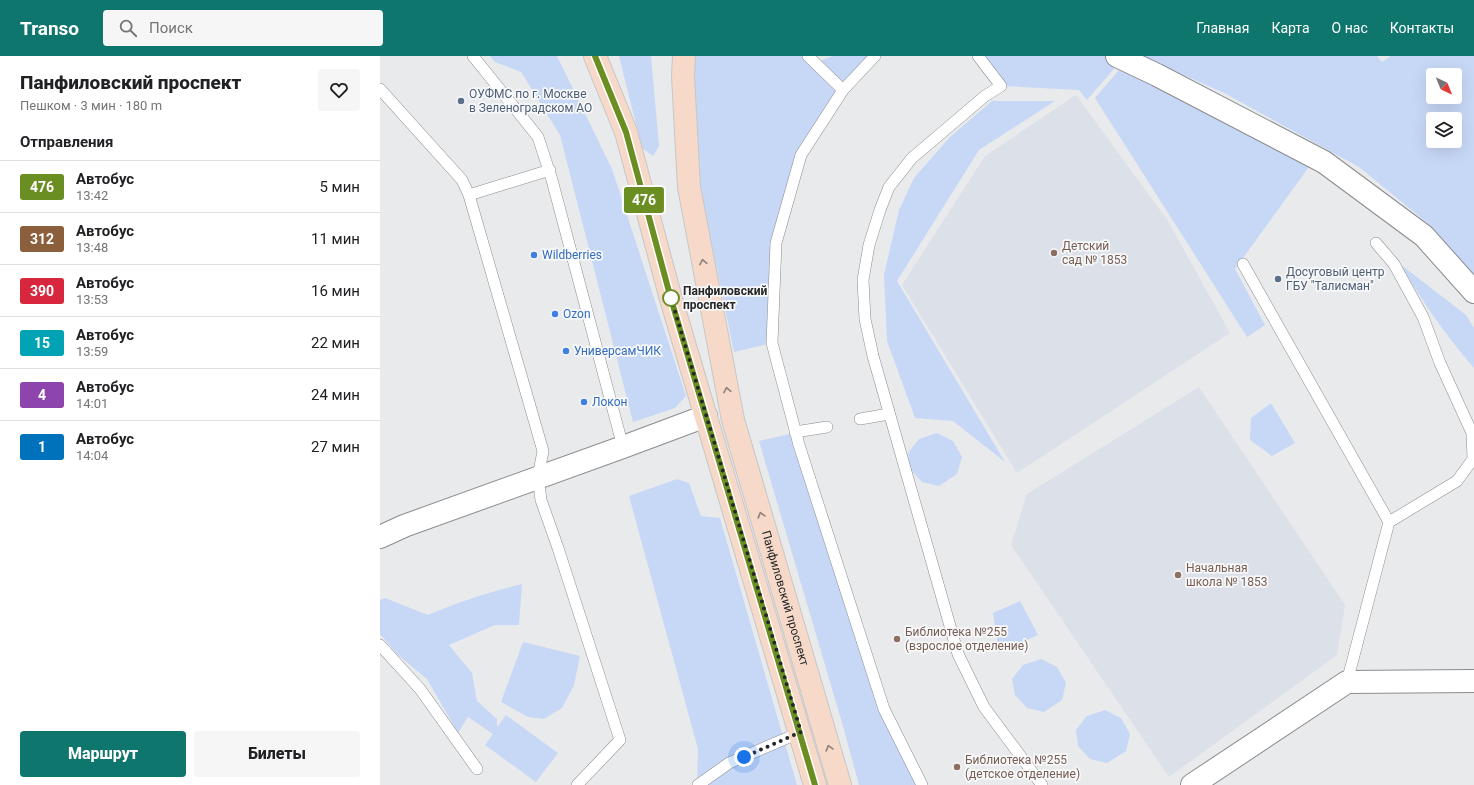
<!DOCTYPE html>
<html lang="ru">
<head>
<meta charset="utf-8">
<style>
	body { margin:0; font-family:Roboto,sans-serif; background:#f6f6f6; color:#202124; height:100vh; display:flex; flex-direction:column; font-size:15px; white-space:nowrap }
	* { box-sizing:border-box; margin:0 }
	p { font-size:13px; color:#757577 }
	.icon { flex:none; width:22px; height:22px; fill:none; stroke:currentColor; stroke-width:2; stroke-linecap:round; stroke-linejoin:round }
	.map { position:relative; flex:1; overflow:hidden }
	.side { display:flex; flex-direction:column; background:#fff; width:380px }
	.side>* { flex:none }
	.badge { padding:0 8px; border-radius:3px; font-size:14px; line-height:26px }
	.needle { width:26px; rotate:137deg }
	.tools { position:absolute; left:1046px; top:12px; display:grid; gap:8px }
	.tools a { display:grid; place-items:center; width:36px; height:36px; border-radius:4px; background:#fff; box-shadow:0 4px 16px #0002; font-size:20px }
	.you { position:absolute; width:20px; height:20px; margin:-10px; border:3px solid #fff; border-radius:50%; background:#1a73e8; box-shadow:0 0 0 6px #1a73e833 }
	.map>.badge { position:absolute; translate:-50% -50%; box-shadow:0 0 0 2px #fff }
	h2 { padding:0 20px; font-size:15px; line-height:36px }
	.round { display:grid; place-items:center; flex:none; width:42px; height:42px; border-radius:4px; background:#f6f6f6 }
	.summary { display:flex; align-items:center; justify-content:space-between; height:68px; padding:0 20px }
	h1 { font-size:19px; font-weight:800; line-height:30px }
	.button { display:flex; gap:8px; margin-top:auto; padding:8px 20px }
	.button a { flex:1; height:46px; border-radius:4px; background:#0f766e; color:#fff; font-size:16px; font-weight:800; line-height:46px; text-align:center }
	.button a+a { background:#f6f6f6; color:#202124 }
	ul { padding:0; list-style:none }
	li { display:flex; align-items:center; gap:12px; height:52px; padding:0 20px; border-top:1px solid #e0e0e0 }
	li div { flex:1 }
	li b { display:block; font-size:15px }
	li em { font-style:normal }
	li .badge { min-width:44px; font-weight:700; text-align:center }
	header { display:flex; align-items:center; gap:24px; box-sizing:border-box; height:56px; padding:0 20px; background:#0f766e; color:#fff }
	header strong { font-size:19px }
	nav { display:flex; gap:22px; margin-inline-start:auto; font-size:14px }
	.search { width:280px; height:36px; background:#f6f6f6; display:flex; align-items:center; gap:10px; box-sizing:border-box; padding:0 14px; border-radius:4px; color:#757577; font-size:15px }
	main { display:flex; flex:1; min-height:0 }
	.map>svg:first-child { display:block }
	.built { fill:#dce0e9 }
	.green { fill:#c7d8f7; fill-rule:evenodd }
	.lines { fill:none; stroke-linecap:round; stroke-linejoin:round }
	.lane-casing { stroke:#8b8c8e; stroke-width:12 }
	.street-casing { stroke:#8b8c8e; stroke-width:24 }
	.primary-casing { stroke:#c7c7c7; stroke-width:24 }
	.lane { stroke:#fff; stroke-width:11 }
	.street { stroke:#fff; stroke-width:22 }
	.primary { stroke:#f6d9c8; stroke-width:22 }
	.oneway { stroke:#8e8078 }
	.line-casing { stroke:#fff; stroke-width:9 }
	.line { stroke:#6b8e23; stroke-width:6 }
	.walk { stroke:#262627; stroke-width:4; stroke-dasharray:0 7.2 }
	.service-dot { fill:#5c6f8a; stroke:#f7f8f9; stroke-width:1.5 }
	.education-dot { fill:#8d6e63; stroke:#f7f8f9; stroke-width:1.5 }
	.shop-dot { fill:#3f7fe0; stroke:#f7f8f9; stroke-width:1.5 }
	.stop-dot { fill:#fff; stroke:#6b8e23; stroke-width:2 }
	.labels { text-anchor:middle; stroke-width:3.5; stroke-linejoin:round; paint-order:stroke }
	.service-label { font-size:12px; fill:#4e5e75; stroke:#f7f8f9; text-anchor:start }
	.education-label { font-size:12px; fill:#785e54; stroke:#f7f8f9; text-anchor:start }
	.shop-label { font-size:12px; fill:#366cbe; stroke:#f7f8f9; text-anchor:start }
	.stop-label { font-size:12px; font-weight:bold; fill:#262627; stroke:#f7f8f9; text-anchor:start }
	.street-label { font-size:12px; fill:#262627; stroke:#f7f8f9 }
</style>
</head>
<body>
<header>
<strong>Transo</strong>
<div class="search"><svg class="icon" aria-label="search" viewBox="0 0 24 24"><circle cx="10" cy="10" r="6"/><path d="M15 15l6 6"/></svg>Поиск</div>
<nav><a>Главная</a><a>Карта</a><a>О нас</a><a>Контакты</a></nav>
</header>
<main>
<section class="side">
<div class="summary"><div><h1>Панфиловский проспект</h1><p>Пешком · 3 мин · 180 m</p></div><a class="round"><svg class="icon" aria-label="heart" viewBox="0 0 24 24"><path d="M12 20l-8-8c-3-5 5-10 8-4 3-6 11-1 8 4z"/></svg></a></div>
<h2>Отправления</h2>
<ul>
<li><span class="badge" style="background:#6b8e23;color:#fff">476</span><div><b>Автобус</b><p>13:42</p></div><em>5 мин</em></li>
<li><span class="badge" style="background:#8b5e3c;color:#fff">312</span><div><b>Автобус</b><p>13:48</p></div><em>11 мин</em></li>
<li><span class="badge" style="background:#d7263d;color:#fff">390</span><div><b>Автобус</b><p>13:53</p></div><em>16 мин</em></li>
<li><span class="badge" style="background:#00a3b4;color:#fff">15</span><div><b>Автобус</b><p>13:59</p></div><em>22 мин</em></li>
<li><span class="badge" style="background:#8e44ad;color:#fff">4</span><div><b>Автобус</b><p>14:01</p></div><em>24 мин</em></li>
<li><span class="badge" style="background:#0072bc;color:#fff">1</span><div><b>Автобус</b><p>14:04</p></div><em>27 мин</em></li>
</ul>
<div class="button"><a>Маршрут</a><a>Билеты</a></div>
</section>
<div class="map">
<svg width="1094" height="729" viewBox="0 0 1094 729">
	<rect width="100%" height="100%" fill="#e9eaec"/>
	<g class="built">
		<polygon points="696,39 788,165 850,277 637,417 522,229 605,100"/>
		<polygon points="819,331 965,549 957,599 789,721 631,489 647,438"/>
	</g>
	<g class="green">
		<polygon points="110,0 177,0 232,113 306,340 295,352 253,366 180,79 141,16 115,6"/>
		<polygon points="239,0 271,0 279,90 273,100 262,92"/>
		<polygon points="311,0 428,0 434,7 453,0 495,0 463,34 421,100 397,188 392,287 354,296 337,213 325,183 314,119"/>
		<polygon points="598,0 745,0 707,44 699,34 621,30"/>
		<path d="M762,0H997L1002,6L1011,0H1094V229L1051,170L979,111L846,38ZM1053,19H1075V41H1053ZM1053,63H1075V85H1053Z"/>
		<polygon points="745,7 931,108 855,213 885,269 867,281 715,42"/>
		<polygon points="612,45 675,45 599,94 517,225 625,406 573,365 535,362 507,285 504,219 519,154 534,122 570,81"/>
		<path d="M1020,208L1086,259L1094,272V312C1066,280 1042,245 1020,208Z"/>
		<polygon points="891,347 915,387 892,400 870,384 871,362"/>
		<polygon points="419,376 519,691 548,729 479,729 463,670 379,385"/>
		<polygon points="557,377 573,385 582,401 577,418 559,430 542,426 530,413 528,397 539,383"/>
		<polygon points="297,423 309,427 321,460 340,462 417,729 317,729 318,693 249,440"/>
		<path d="M142,528L139,569H115L69,589L92,617L97,645L117,663V671L126,659L178,697L156,726L105,689L113,678L88,661L78,677L47,623L18,599L0,578V544L5,542L48,559C79,546 109,536 142,528Z"/>
		<polygon points="640,545 658,579 619,597 613,557"/>
		<polygon points="143,586 200,600 194,629 182,652 164,663 148,661 121,646"/>
		<polygon points="661,603 677,611 686,627 682,644 664,656 647,652 635,639 632,623 643,609"/>
		<polygon points="725,654 741,662 750,678 746,695 727,707 710,703 698,690 696,674 707,660"/>
	</g>
	<g class="lines">
		<g class="lane-casing">
			<g id="lane">
				<polyline points="93,0 158,81 172,124 243,391"/>
				<polyline points="428,0 463,34"/>
				<polyline points="495,0 463,34 421,99 396,187 392,287 419,389 504,653 542,729"/>
				<polyline points="598,0 621,30 605,40 532,102 509,131 500,154 489,189 483,224 485,263 493,300 578,598 604,651 662,729"/>
				<polyline points="0,33 82,124 89,139 163,395 158,421 161,444 178,492 240,684 197,729"/>
				<polyline points="89,139 170,114"/>
				<polyline points="996,187 1014,208 1043,261 1060,307 1092,377 1093,403 1077,425 1009,466"/>
				<polyline points="863,208 1009,466 967,626"/>
				<polyline points="480,363 509,358"/>
				<polyline points="415,376 447,371"/>
				<polyline points="0,589 40,633 97,713"/>
				<polyline points="318,729 349,707 421,676"/>
			</g>
		</g>
		<g class="street-casing">
			<g id="street">
				<polyline points="737,0 777,19 944,106 1044,180 1094,236"/>
				<polyline points="0,481 24,470 243,391 326,360"/>
				<polyline points="812,729 967,626 1094,625"/>
			</g>
		</g>
		<g class="primary-casing">
			<g id="primary">
				<polyline points="215,0 246,76 291,243 435,729"/>
				<path id="s1" d="M304,0L303,20L309,131L353,364L460,729"/>
			</g>
		</g>
		<use href="#lane" class="lane"/>
		<use href="#street" class="street"/>
		<use href="#primary" class="primary"/>
	</g>
	<defs><path id="oneway-chevron" d="M-2-3.5L2.5 0L-2 3.5" fill="none" stroke-width="1.6" stroke-linecap="round" stroke-linejoin="round"/></defs>
	<g class="oneway">
		<use href="#oneway-chevron" transform="translate(323 206) rotate(-101)"/>
		<use href="#oneway-chevron" transform="translate(347 334) rotate(-101)"/>
		<use href="#oneway-chevron" transform="translate(381 459) rotate(-106)"/>
		<use href="#oneway-chevron" transform="translate(449 692) rotate(-106)"/>
	</g>
	<g class="lines">
		<g class="line-casing">
			<polyline id="line" points="215,0 246,76 291,243 435,729"/>
		</g>
		<use href="#line" class="line"/>
		<polyline class="walk" points="291,242 421,676 364,701"/>
	</g>
	<g class="service-dot">
		<circle cx="81" cy="45" r="4"/>
		<circle cx="898" cy="223" r="4"/>
	</g>
	<g class="education-dot">
		<circle cx="674" cy="197" r="4"/>
		<circle cx="798" cy="519" r="4"/>
		<circle cx="517" cy="583" r="4"/>
		<circle cx="577" cy="711" r="4"/>
	</g>
	<g class="shop-dot">
		<circle cx="154" cy="199" r="4"/>
		<circle cx="175" cy="258" r="4"/>
		<circle cx="186" cy="295" r="4"/>
		<circle cx="204" cy="346" r="4"/>
	</g>
	<circle class="stop-dot" cx="291" cy="242" r="8"/>
	<g class="labels">
		<g class="service-label">
			<text x="89" y="42">ОУФМС по г. Москве<tspan x="89" dy="14">в Зеленоградском АО</tspan></text>
			<text x="906" y="220">Досуговый центр<tspan x="906" dy="14">ГБУ "Талисман"</tspan></text>
		</g>
		<g class="education-label">
			<text x="682" y="194">Детский<tspan x="682" dy="14">сад № 1853</tspan></text>
			<text x="806" y="516">Начальная<tspan x="806" dy="14">школа № 1853</tspan></text>
			<text x="525" y="580">Библиотека №255<tspan x="525" dy="14">(взрослое отделение)</tspan></text>
			<text x="585" y="708">Библиотека №255<tspan x="585" dy="14">(детское отделение)</tspan></text>
		</g>
		<g class="shop-label">
			<text x="162" y="203">Wildberries</text>
			<text x="183" y="262">Ozon</text>
			<text x="194" y="299">УниверсамЧИК</text>
			<text x="212" y="350">Локон</text>
		</g>
		<g class="stop-label">
			<text x="303" y="239">Панфиловский<tspan x="303" dy="14">проспект</tspan></text>
		</g>
		<g class="street-label">
			<text dy="4" stroke="none"><textPath href="#s1" startOffset="554">Панфиловский проспект</textPath></text>
		</g>
	</g>
</svg>
<div class="tools">
<a><svg class="needle" viewBox="-14 -14 28 28"><path d="M0-13l5 13h-10z" fill="#e53935"/><path d="M0 13l5-13h-10z" fill="#757577"/></svg></a>
<a><svg class="icon" aria-label="layers" viewBox="0 0 24 24"><path d="M12 4l9 5-9 5-9-5zM3 14l9 5 9-5"/></svg></a>
</div>
<div class="you" style="left:364px;top:701px"></div>
<b class="badge" style="left:264px;top:144px;background:#6b8e23;color:#fff">476</b>
</div>
</main>
</body>
</html>
